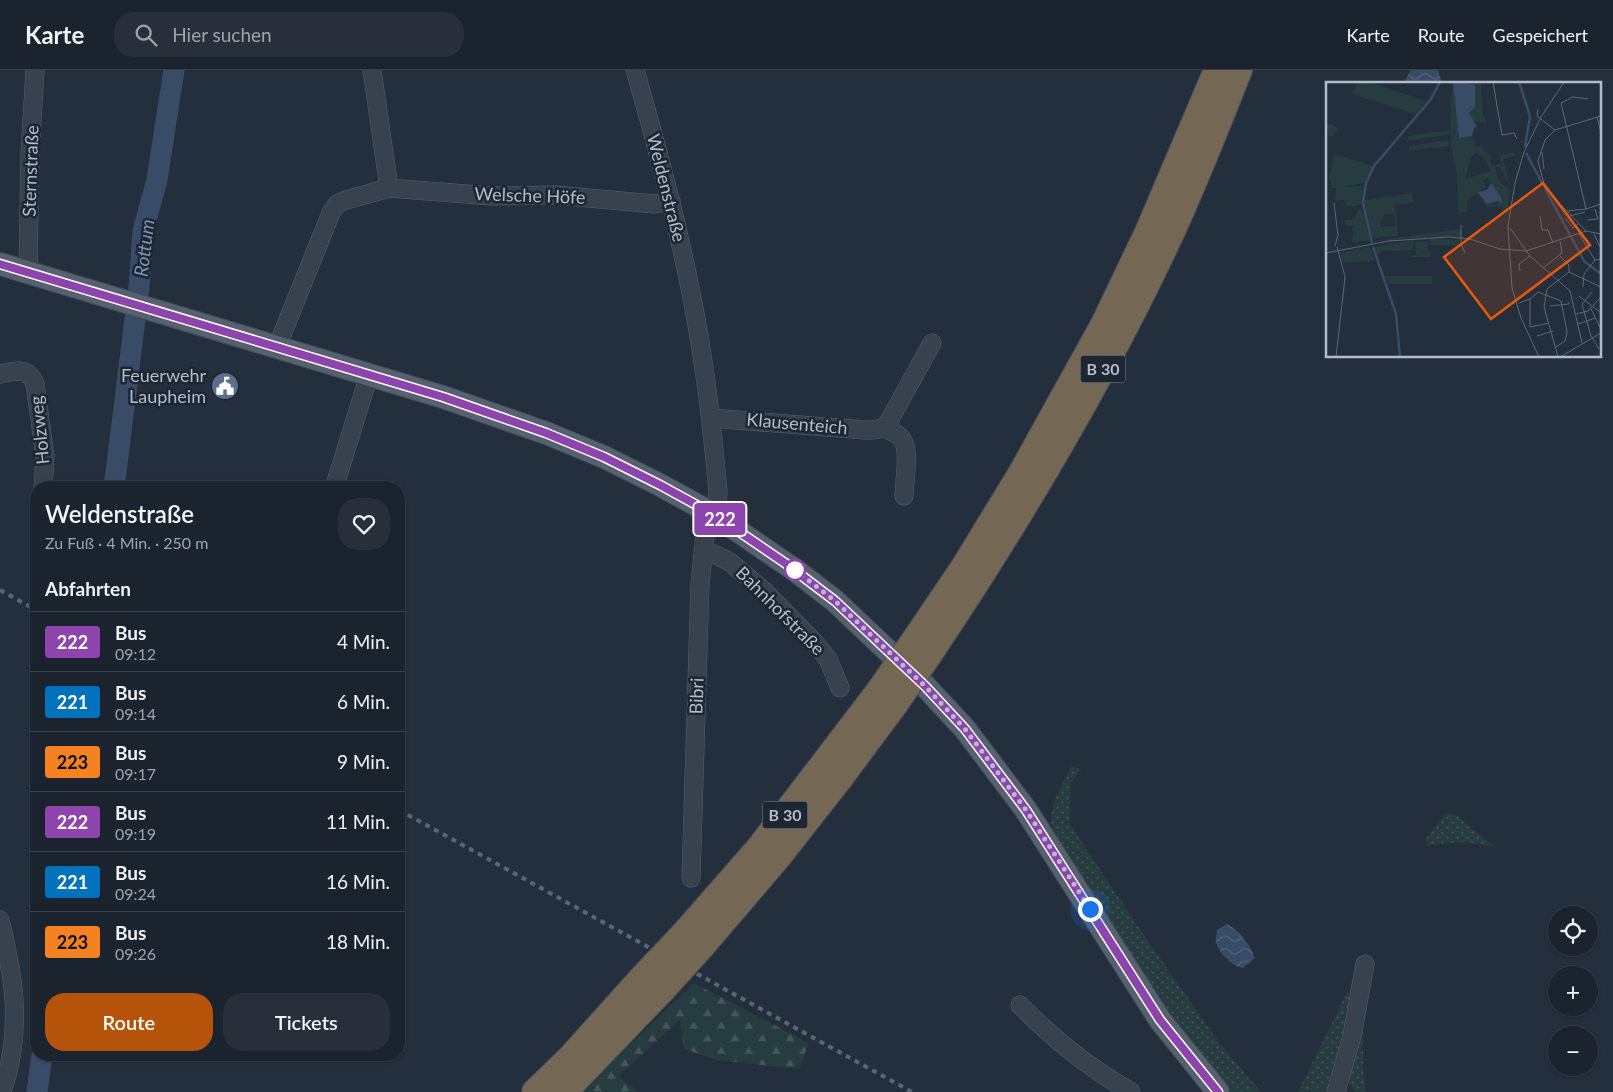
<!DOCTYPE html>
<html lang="de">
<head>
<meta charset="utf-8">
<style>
	body { margin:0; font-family:Lato,sans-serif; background:#282f3a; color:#f1f3f6; height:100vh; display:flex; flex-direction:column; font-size:19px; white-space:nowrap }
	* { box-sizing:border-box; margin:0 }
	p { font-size:16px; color:#a0a4aa }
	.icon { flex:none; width:28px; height:28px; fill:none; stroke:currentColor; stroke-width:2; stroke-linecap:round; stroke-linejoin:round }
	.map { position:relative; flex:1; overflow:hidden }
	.side { position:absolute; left:30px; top:411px; width:375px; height:580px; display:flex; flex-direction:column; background:#1b232e; border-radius:20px; box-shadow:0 1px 4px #0004,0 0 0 1px #39404a }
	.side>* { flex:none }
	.badge { padding:0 10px; border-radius:4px; font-size:18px; line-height:32px }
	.fabs { position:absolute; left:1548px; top:836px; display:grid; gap:10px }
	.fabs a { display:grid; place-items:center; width:50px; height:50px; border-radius:50%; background:#1b232e; box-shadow:0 1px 4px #0004,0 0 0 1px #39404a; font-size:25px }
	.you { position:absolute; width:25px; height:25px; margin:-12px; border:4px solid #fff; border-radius:50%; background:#1a73e8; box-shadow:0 0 0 8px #1a73e833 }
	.map>.badge { position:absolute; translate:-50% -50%; box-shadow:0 0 0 2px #fff }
	h2 { padding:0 15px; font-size:19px; line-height:45px }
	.round { display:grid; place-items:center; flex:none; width:52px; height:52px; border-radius:20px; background:#282f3a }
	.headline { display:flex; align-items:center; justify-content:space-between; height:85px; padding:0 15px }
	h1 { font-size:24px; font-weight:600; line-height:38px }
	.primary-button { display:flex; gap:10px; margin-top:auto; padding:10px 15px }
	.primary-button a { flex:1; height:58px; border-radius:20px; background:#b45309; color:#fff; font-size:20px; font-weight:600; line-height:58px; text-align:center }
	.primary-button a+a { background:#282f3a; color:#f1f3f6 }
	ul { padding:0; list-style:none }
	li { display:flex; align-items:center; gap:15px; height:60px; padding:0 15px; border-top:1px solid #39404a }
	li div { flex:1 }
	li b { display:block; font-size:19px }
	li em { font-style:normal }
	li .badge { min-width:55px; font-weight:700; text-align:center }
	header { display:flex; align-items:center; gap:30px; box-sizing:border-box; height:70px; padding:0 25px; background:#1b232e; border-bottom:1px solid #39404a }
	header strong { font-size:24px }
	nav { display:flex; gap:28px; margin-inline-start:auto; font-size:18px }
	.search { width:350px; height:45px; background:#282f3a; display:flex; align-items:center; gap:12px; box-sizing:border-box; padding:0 18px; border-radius:20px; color:#a0a4aa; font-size:19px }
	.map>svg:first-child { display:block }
	.grass { fill:url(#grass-dots) }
	.forest { fill:url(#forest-firs) }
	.water { fill:url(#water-waves) }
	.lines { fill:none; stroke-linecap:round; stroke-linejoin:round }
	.river { stroke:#394c67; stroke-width:21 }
	.minor-casing { stroke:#565f6c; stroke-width:19 }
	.major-casing { stroke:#414a57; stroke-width:24 }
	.highway-casing { stroke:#434c59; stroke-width:28 }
	.minor { stroke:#38414e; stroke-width:18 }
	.major { stroke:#56606e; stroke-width:22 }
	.highway { stroke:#746855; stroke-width:26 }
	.rail { stroke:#5a6575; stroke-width:4; stroke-dasharray:5 5; stroke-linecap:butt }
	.highway-bridge-casing { stroke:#434c59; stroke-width:28; stroke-linecap:butt }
	.highway-bridge { stroke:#746855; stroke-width:26 }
	.line-casing { stroke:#fff; stroke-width:11 }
	.line { stroke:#8e44ad; stroke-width:8 }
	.walk { stroke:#b4bcc9; stroke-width:5; stroke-dasharray:0 9 }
	.stop-dot { fill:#fff; stroke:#8e44ad; stroke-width:2.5 }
	.labels { text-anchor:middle; stroke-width:5; stroke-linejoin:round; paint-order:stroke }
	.shield { fill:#1d2633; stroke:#878f9c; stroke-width:1 }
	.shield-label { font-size:16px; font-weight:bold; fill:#b4bcc9 }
	.street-label { font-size:18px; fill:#b4bcc9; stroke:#1d2633 }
	.poi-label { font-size:18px; fill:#b4bcc9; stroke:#1d2633; text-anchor:end }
	.water-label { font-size:19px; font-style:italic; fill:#7c92b1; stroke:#1d2633 }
	.inset-river { fill:none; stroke:#394c67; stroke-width:2.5 }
	.inset-road { fill:none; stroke:#5e6776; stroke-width:1 }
	.view { fill:#e8590c; fill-opacity:0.15; stroke:#e8590c; stroke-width:2.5 }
	.inset-edge { fill:none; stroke:#b4bcc9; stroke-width:2.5 }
</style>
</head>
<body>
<header>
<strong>Karte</strong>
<div class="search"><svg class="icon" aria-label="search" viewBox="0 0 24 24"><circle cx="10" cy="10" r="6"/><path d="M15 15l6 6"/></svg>Hier suchen</div>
<nav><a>Karte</a><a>Route</a><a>Gespeichert</a></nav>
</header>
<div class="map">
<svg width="1613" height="1022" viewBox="0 0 1613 1022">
	<defs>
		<pattern id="grass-dots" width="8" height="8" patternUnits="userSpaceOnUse" patternTransform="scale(1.25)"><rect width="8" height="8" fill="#263c3f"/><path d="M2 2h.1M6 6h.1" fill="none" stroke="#435659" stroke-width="1.8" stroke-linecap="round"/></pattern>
		<pattern id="forest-firs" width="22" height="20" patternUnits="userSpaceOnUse" patternTransform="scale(1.25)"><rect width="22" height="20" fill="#263c3f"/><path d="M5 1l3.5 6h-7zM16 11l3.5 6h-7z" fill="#435659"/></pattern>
		<pattern id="water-waves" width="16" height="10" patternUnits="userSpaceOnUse" patternTransform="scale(1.25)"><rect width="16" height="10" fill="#394c67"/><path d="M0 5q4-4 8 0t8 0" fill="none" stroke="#53647b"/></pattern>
	</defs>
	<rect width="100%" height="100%" fill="#242f3e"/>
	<g class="grass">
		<path d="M1071,696L1081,699L1071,713L1070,754L1143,864L1221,975L1261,1022H1231L1162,935L1058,772C1056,767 1053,762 1052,757C1048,736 1063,713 1071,696Z"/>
		<path d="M1445,744H1450L1457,746L1496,778C1471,771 1453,771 1428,776L1425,770Z"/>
		<path d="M1367,908C1364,946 1360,984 1366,1022H1355L1347,1010Z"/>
		<path d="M1348,920C1355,949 1337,989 1328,1018L1326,1022H1298Z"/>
	</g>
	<polygon class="forest" points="694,913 809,973 799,999 717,990 684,979 680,950 618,1006 639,1022 581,1022"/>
	<g class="water">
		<polygon points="1411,0 1438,0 1442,14 1403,14"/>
		<path d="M1227,854C1241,862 1249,873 1255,888L1243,898C1232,896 1220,884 1216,873C1215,870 1217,864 1217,860Z"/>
	</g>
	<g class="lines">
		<g class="river">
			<polyline points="114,418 139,217 143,161 157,110 174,0"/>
			<polyline points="37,1022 42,985"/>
		</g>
		<g class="minor-casing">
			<g id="minor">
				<polyline points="372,0 389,118"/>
				<path d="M635,0C659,84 682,169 697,255C707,310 713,366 718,422L717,434L705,465L700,514L691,808"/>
				<polyline points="28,202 30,84 35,0"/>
				<polyline points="277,277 331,143 337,134 346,130 389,118 492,126 556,125 654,134 671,131"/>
				<path d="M0,304C15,301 28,296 35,314L45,386L43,418"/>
				<path d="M711,348L865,360C875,360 882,360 888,353L932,273"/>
				<path d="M884,358C891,361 899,364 903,371C910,381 904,413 904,426"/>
				<polyline points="334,418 369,305"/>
				<polyline points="703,485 714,484 730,492 764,521 815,573 828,589 840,618"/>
				<path d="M0,850C12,900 20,941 10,992C8,1003 6,1012 1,1022"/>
				<path d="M1020,935C1052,968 1091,999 1131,1022"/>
				<polyline points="1336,1022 1352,966 1365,894"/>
			</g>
		</g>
		<g class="major-casing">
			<polyline id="major" points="0,194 443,327 546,363 604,387 660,415 713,444 795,500 835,531 925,616 965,659 1026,740 1160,950 1218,1022"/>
		</g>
		<g class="highway-casing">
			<g id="highway">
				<polyline points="916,568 964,497 1022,402 1104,254 1148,162 1217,0"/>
				<path d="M932,580C1019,450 1099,316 1166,174C1193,117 1216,58 1239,0"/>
				<polyline points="683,865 760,777 880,620"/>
				<polyline points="702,876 778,787 840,708 895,634"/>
				<polyline points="535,1022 571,987 643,907"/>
				<polyline points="564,1022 663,919"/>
			</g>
		</g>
		<use href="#minor" class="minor"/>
		<use href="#major" class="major"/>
		<use href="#highway" class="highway"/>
		<g class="rail">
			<polyline points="0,520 36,540"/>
			<polyline points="399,740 912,1022"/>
		</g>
		<g class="highway-bridge-casing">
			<g id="highway-bridge">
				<polyline points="880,620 916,568"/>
				<polyline points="895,634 932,580"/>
				<polyline points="643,907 683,865"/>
				<polyline points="663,919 702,876"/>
			</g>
		</g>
		<use href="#highway-bridge" class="highway-bridge"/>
	</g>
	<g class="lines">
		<g class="line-casing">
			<polyline id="line" points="0,194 443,327 546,363 604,387 660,415 713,444 785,493 835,531 925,616 965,659 1026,740 1160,950 1218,1022"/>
		</g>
		<use href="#line" class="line"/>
		<polyline class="walk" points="795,500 835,531 925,616 965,659 1026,740 1090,839"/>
	</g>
	<defs>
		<g id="civic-disc" transform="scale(1.4375)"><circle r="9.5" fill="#5c6f8a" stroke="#1d2633"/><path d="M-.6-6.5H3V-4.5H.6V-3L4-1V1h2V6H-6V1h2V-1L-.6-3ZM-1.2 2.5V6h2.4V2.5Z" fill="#fff"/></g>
	</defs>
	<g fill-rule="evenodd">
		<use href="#civic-disc" x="225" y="316"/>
	</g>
	<circle class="stop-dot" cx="795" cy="500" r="10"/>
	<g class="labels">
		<g class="shield">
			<rect x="1080.5" y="285.5" width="45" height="27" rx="4"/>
			<rect x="762.5" y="731.5" width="45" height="27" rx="4"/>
		</g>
		<g class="shield-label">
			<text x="1103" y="305">B 30</text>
			<text x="785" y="751">B 30</text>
		</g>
		<g class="street-label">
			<text transform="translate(31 101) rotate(-88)" y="6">Sternstraße</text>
			<text transform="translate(666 118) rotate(76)" y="6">Weldenstraße</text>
			<text transform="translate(530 126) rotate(2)" y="6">Welsche Höfe</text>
			<text transform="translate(797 354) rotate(5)" y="6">Klausenteich</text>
			<text transform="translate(40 360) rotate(-96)" y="6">Holzweg</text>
			<text transform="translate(780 541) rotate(45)" y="6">Bahnhofstraße</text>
			<text transform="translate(697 626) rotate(-88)" y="6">Bibri</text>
		</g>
		<g class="poi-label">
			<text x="206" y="312">Feuerwehr<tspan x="206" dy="21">Laupheim</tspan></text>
		</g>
		<g class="water-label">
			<text transform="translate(144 178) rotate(-83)" y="7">Rottum</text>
		</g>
	</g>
	<g transform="translate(1326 12)">
		<rect width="275" height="275" fill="#242f3e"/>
		<path d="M31,0H43L100,19L89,32L27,12ZM-1 48a6 6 0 1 1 12 0a6 6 0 1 1-12 0ZM124,48L123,53L82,58V54ZM123,58V64L83,69V64ZM173,68L175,73L187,70L191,73L177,78L181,92L175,81ZM8,72L47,84L39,101L16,105L37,104L35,123L20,125L19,118L9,119L10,106H6L3,95ZM86,111L87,120L69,123L72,154L46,156L38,118ZM58,132H68L69,144L54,145ZM36,127L44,158L26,161L28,143L20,144L18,138L29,137L32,128ZM135,147V154L46,159ZM104,157L134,158L132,162L135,163H104ZM88,158L87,168L57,169L50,173L48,165ZM102,159V168L91,172L104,168L105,175H86L90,172L89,160ZM44,165L49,179L16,181L14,171ZM59,194H106V202H63Z" fill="#263c3f" fill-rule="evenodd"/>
		<path d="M124,0H127L131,15L133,55L146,54L150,66L157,63L158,69L164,72L165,84L176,81L181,92L183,104L174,85H169L172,98L184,109L179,139L170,141L179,136L180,130L169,123L162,126L151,112L141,118V130L132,131L131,93L125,66L124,20L127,4ZM150,70L160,78L164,89L139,97L145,76ZM162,96L165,101L176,122H161L153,110L160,105L157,98ZM149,0H155L157,33L161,41L149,40L151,45L143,31L149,25Z" fill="#263c3f" fill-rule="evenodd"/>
		<path d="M127,0L149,2V25L143,31L151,45L148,46L146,54L133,56ZM165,101L175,115L176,122L172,119L161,122L152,110L161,108Z" fill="#394c67"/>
		<path class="inset-river" d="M193,0L204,34L199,65M200,71L258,179L275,192M46,161L37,121L40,101L48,84L105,17L114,0M47,165L70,232L74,275"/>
		<path class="inset-road" d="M167,0L176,53L188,51L191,57M212,27L211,34L229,48M271,35L275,50M216,70L218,87M8,121L12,153L9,164M260,127L235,21L247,15L262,17M241,129L260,127L275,122M214,134L216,148H222L227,161M244,134L259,130M239,136L247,146L252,142M261,138L272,137L269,127M135,143V162L139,171M184,146L204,174L244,209L256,261M260,149L219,106L212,79L219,58L229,48L275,34M253,152L269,178M268,152L275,167M0,171L63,159L123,155L144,157L174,167L200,169L260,149L275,152M234,174L243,183V190M217,186L236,171L234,159M194,189L193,182L204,174M257,205L258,192L269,178L275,177M266,210L256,222L265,254L273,267M253,214L275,231M204,217V245L223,241M193,221L204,217L212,210L235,219L241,250L239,259L230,265M224,224L243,222V220M265,227L275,247M250,232L262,229L275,215M252,242L269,236M211,254L227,249M10,275L19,195L11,165M213,275L195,236L186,206L182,144L189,101L198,70L215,35L238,0M232,275L218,225L221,207L243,190L275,205M234,275L275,251"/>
		<path class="view" d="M217,101L264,163L165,237L118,175Z"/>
		<rect width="275" height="275" class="inset-edge"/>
	</g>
</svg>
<div class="fabs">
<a><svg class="icon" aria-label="locate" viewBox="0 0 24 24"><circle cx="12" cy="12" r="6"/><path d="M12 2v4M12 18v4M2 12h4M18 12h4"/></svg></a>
<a>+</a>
<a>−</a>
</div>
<div class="you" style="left:1090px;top:839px"></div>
<b class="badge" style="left:720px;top:449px;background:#8e44ad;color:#fff">222</b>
<section class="side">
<div class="headline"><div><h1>Weldenstraße</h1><p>Zu Fuß · 4 Min. · 250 m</p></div><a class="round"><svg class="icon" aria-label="heart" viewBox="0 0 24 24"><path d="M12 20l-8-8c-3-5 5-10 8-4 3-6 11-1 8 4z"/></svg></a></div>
<h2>Abfahrten</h2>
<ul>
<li><span class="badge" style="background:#8e44ad;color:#fff">222</span><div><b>Bus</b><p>09:12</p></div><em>4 Min.</em></li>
<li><span class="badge" style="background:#0072bc;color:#fff">221</span><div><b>Bus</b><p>09:14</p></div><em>6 Min.</em></li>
<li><span class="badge" style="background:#f58220;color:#111">223</span><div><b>Bus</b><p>09:17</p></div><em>9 Min.</em></li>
<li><span class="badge" style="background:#8e44ad;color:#fff">222</span><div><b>Bus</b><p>09:19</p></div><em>11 Min.</em></li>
<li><span class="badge" style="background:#0072bc;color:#fff">221</span><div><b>Bus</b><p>09:24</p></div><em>16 Min.</em></li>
<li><span class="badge" style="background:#f58220;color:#111">223</span><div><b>Bus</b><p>09:26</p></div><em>18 Min.</em></li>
</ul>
<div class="primary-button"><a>Route</a><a>Tickets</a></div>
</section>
</div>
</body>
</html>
